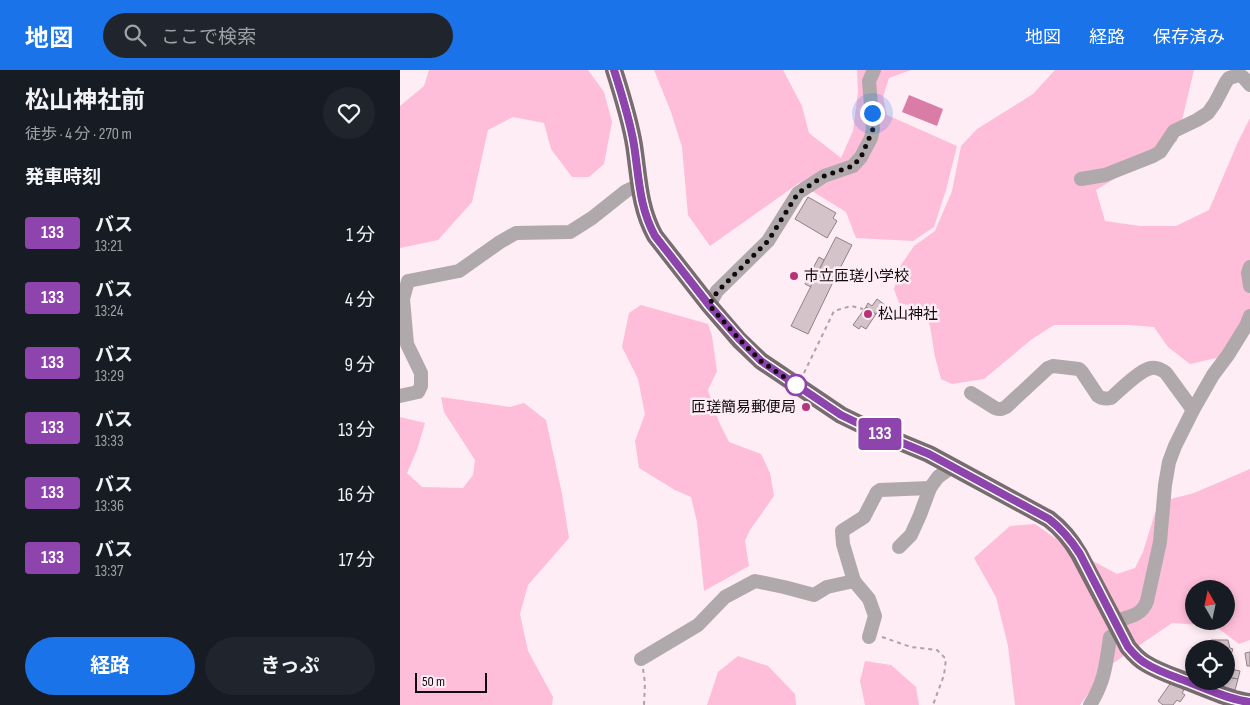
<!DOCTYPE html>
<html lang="ja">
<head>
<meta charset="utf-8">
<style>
	body { margin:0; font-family:"Sofia Sans Condensed","Noto Sans JP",sans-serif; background:#20242c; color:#f1f3f6; height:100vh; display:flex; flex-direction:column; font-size:19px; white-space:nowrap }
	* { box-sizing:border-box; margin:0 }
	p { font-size:16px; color:#9ea1a6 }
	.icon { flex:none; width:28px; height:28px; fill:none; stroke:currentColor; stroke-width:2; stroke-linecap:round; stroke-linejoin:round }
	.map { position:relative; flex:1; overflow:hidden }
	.panel { display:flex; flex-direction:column; background:#171b24; width:400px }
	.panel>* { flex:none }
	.badge { padding:0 10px; border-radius:4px; font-size:18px; line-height:32px }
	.needle { width:32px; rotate:351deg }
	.tools { position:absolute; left:785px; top:510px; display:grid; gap:10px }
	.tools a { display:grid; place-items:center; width:50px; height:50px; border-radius:50%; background:#171b24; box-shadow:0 2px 8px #0003; font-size:25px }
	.scale { position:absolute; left:15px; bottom:12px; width:72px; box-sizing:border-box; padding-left:5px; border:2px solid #100a0c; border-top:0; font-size:14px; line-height:18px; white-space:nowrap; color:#100a0c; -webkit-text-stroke:4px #feedf4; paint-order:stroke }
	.you { position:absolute; width:25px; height:25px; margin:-12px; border:4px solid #fff; border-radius:50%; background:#1a73e8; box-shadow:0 0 0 8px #1a73e833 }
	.map>.badge { position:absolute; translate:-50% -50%; box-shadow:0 0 0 2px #fff }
	h2 { padding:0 25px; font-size:19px; line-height:45px }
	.round { display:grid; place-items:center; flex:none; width:52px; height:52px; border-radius:26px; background:#20242c }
	.headline { display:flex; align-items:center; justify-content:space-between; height:85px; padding:0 25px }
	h1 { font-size:24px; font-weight:700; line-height:38px }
	.cta { display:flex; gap:10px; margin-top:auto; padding:10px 25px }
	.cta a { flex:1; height:58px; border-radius:30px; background:#1a73e8; color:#fff; font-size:20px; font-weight:700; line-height:58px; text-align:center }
	.cta a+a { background:#20242c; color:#f1f3f6 }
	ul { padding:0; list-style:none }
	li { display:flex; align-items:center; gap:15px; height:65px; padding:0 25px }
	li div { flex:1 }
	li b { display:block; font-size:19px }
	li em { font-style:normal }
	li .badge { min-width:55px; font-weight:700; text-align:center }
	header { display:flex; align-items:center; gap:30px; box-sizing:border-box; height:70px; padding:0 25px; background:#1a73e8; color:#fff }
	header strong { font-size:24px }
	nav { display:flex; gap:28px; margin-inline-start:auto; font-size:18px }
	.search { width:350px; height:45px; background:#20242c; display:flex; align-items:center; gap:12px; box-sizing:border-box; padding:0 18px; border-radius:28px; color:#9ea1a6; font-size:19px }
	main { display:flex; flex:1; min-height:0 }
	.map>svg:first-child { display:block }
	.green { fill:#febdd8; fill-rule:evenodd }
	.water { fill:#da7da6 }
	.building { fill:#d4c4ca; stroke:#908187 }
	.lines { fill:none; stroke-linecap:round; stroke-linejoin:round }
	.path { stroke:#afa2a7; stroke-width:2; stroke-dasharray:4 4; stroke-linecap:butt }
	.minor { stroke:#b0a9ab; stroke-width:14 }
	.major { stroke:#786c70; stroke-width:18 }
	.line-casing { stroke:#fff; stroke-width:11 }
	.line { stroke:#8e44ad; stroke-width:8 }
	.walk { stroke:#100a0c; stroke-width:5; stroke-dasharray:0 9 }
	.poi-dot { fill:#b73378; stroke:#feedf4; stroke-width:2 }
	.stop-dot { fill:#fff; stroke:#8e44ad; stroke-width:2.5 }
	.labels { text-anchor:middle; stroke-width:5; stroke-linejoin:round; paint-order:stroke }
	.poi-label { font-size:15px; fill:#100a0c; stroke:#feedf4; text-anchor:start }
</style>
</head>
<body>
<header>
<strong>地図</strong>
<div class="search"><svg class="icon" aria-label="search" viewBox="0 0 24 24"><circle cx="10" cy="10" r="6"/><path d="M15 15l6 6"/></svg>ここで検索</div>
<nav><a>地図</a><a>経路</a><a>保存済み</a></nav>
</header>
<main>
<section class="panel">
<div class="headline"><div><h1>松山神社前</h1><p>徒歩 · 4 分 · 270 m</p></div><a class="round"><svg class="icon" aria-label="heart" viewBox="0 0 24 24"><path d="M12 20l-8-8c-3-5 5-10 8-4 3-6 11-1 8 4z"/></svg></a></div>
<h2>発車時刻</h2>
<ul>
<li><span class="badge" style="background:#8e44ad;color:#fff">133</span><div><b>バス</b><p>13:21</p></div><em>1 分</em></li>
<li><span class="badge" style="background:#8e44ad;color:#fff">133</span><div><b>バス</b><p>13:24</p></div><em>4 分</em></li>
<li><span class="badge" style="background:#8e44ad;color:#fff">133</span><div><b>バス</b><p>13:29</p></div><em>9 分</em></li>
<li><span class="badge" style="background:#8e44ad;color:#fff">133</span><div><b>バス</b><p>13:33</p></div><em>13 分</em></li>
<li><span class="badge" style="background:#8e44ad;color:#fff">133</span><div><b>バス</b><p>13:36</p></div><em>16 分</em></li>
<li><span class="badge" style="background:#8e44ad;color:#fff">133</span><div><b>バス</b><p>13:37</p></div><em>17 分</em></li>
</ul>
<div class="cta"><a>経路</a><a>きっぷ</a></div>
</section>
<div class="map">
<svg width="850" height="635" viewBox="0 0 850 635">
	<rect width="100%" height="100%" fill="#feedf4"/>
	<g class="green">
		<polygon points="29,0 188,0 204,22 212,52 204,94 189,107 172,107 151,79 144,53 113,47 88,60 72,132 38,170 0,178 0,36 24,16"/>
		<polygon points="254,0 383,0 402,36 409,63 441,88 453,61 458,22 457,0 511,0 489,8 483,27 487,45 557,76 546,120 534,157 513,171 456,168 446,142 399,113 310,176 288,145 282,77 271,42"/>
		<polygon points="655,0 794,0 777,71 696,120 705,151 740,156 776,156 809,140 837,74 850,48 850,240 825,286 790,294 768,277 754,257 730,255 654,255 632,269 584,309 552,314 541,309 535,287 530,256 523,238 499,233 494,219 501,195 514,176 535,161 552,121 561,76 577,59 633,24"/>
		<polygon points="241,235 308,254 312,266 317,301 308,320 319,352 329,372 361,384 370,403 374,426 350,460 345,471 349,496 304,521 297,452 291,427 275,420 239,398 235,371 245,344 238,309 222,277 229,243"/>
		<polygon points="41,327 110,337 124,333 146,350 162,424 169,468 128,515 120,544 128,581 153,627 152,635 0,635 0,347 25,353 17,380 7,403 22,417 63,418 73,405 75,390 44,342"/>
		<path d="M850,399V570L839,574L815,556L772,553L709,596L680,635H615L608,576L596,527L574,488L610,456L635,454L669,478L717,504L735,498L743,482L755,443L767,430L794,423ZM794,519H826V551H794Z"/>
		<polygon points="338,586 368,596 395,624 396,635 307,635 318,602"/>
		<polygon points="465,591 491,595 516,617 519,635 465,635 460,611"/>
	</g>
	<polygon class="water" points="509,25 543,39 537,56 502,42"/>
	<g class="building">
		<polygon points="408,127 436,143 433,148 437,151 427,168 395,149"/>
		<polygon points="436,167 452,175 434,210 418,202"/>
		<polygon points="419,187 424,190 418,202 412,200"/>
		<polygon points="471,198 477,201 470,210 465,207"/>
		<polygon points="412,200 418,202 411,217 405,214"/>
		<polygon points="418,202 434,210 408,264 391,256"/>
		<polygon points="477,229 489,238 484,244 478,240 476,244 466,237 468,233 472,236"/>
		<polygon points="466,237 476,244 466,259 461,256 459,259 453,255"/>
		<polygon points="811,570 828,570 830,578 833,579 831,585 826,583 826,579 811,579"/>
		<polygon points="850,582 850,596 847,596 845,583"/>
		<polygon points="826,598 840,601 838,609 826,607"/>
		<polygon points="826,607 838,609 835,620 821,616 822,611 826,611"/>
		<polygon points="772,611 784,620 782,623 785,625 780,632 777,630 773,635 763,635 758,631"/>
	</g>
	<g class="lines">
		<g class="path">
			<polyline points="404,303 434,241 451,236 463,239"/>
			<polyline points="482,567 511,577 537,580 546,589 544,605 533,635"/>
			<polyline points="243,599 245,613 244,635"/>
		</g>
		<g class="minor">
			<polyline points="681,109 705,105 753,86 760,82 774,61 797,50 808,43 815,33 826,12 829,8 839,5 843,7 850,15"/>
			<polyline points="850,197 848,203 850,216"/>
			<polyline points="309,235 317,221 368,171 398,123 424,106 453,96 461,87 471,68 473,59 469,11 474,0"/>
			<path d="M571,323L595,338C600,340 602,339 606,337L648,298L653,296L679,299L682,302L698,326C702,329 706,329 711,328C720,320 740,300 751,298C756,297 761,299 766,303L793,340"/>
			<polyline points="0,326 18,322 21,316 21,303 7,274 3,229 8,211 59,201 100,172 116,163 170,162 192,148 226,121 239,115"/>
			<polyline points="499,477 511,465 520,445 530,418 538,407 553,396"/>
			<polyline points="454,511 469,529 475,546 469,567"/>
			<path d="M714,551C728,547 742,546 747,531L760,472L765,415L769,392L775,376L793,340L813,305L828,285L846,256L850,246"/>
			<polyline points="241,589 298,555 325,527 355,511 384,517 414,525 427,517 454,511 443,474 442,461 464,447 477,422 480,420 530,418"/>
			<path d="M690,635C705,611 706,594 710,567L720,561"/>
		</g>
		<path class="major" d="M214,0C222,25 230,50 234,75C239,107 239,137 255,166L309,235L339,270L361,291L441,345L476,362L529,384L649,449C662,459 671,470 679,484L728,577C733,583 738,589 745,593C759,602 776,607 791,613C810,620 830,630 850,632"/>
	</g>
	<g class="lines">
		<g class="line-casing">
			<path id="line" d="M214,0C222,25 230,50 234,75C239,107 239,137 255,166L309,235L340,270L361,291L441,345L476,362L529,384L649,449C662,459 671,470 680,484L728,577C733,583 738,589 745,593C759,602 776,607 791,613C810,620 830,630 850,632"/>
		</g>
		<use href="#line" class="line"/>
		<polyline class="walk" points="396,315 397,316 361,291 340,270 309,235 317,222 368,171 398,123 424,106 453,96 461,87 473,59 472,43"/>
	</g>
	<g class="poi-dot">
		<circle cx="394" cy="206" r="5"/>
		<circle cx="468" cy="244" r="5"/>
		<circle cx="406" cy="337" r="5"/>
	</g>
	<circle class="stop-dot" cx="396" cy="315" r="10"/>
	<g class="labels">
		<g class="poi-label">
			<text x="404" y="211">市立匝瑳小学校</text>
			<text x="478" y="249">松山神社</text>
			<text x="396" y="342" text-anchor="end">匝瑳簡易郵便局</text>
		</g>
	</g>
</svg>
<div class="tools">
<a><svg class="needle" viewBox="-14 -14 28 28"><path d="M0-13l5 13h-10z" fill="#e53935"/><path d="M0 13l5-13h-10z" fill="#9ea1a6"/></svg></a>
<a><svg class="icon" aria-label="locate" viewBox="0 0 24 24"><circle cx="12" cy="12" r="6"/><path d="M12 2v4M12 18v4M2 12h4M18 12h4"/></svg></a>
</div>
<div class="scale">50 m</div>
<div class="you" style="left:472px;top:43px"></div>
<b class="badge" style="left:480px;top:364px;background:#8e44ad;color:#fff">133</b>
</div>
</main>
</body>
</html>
